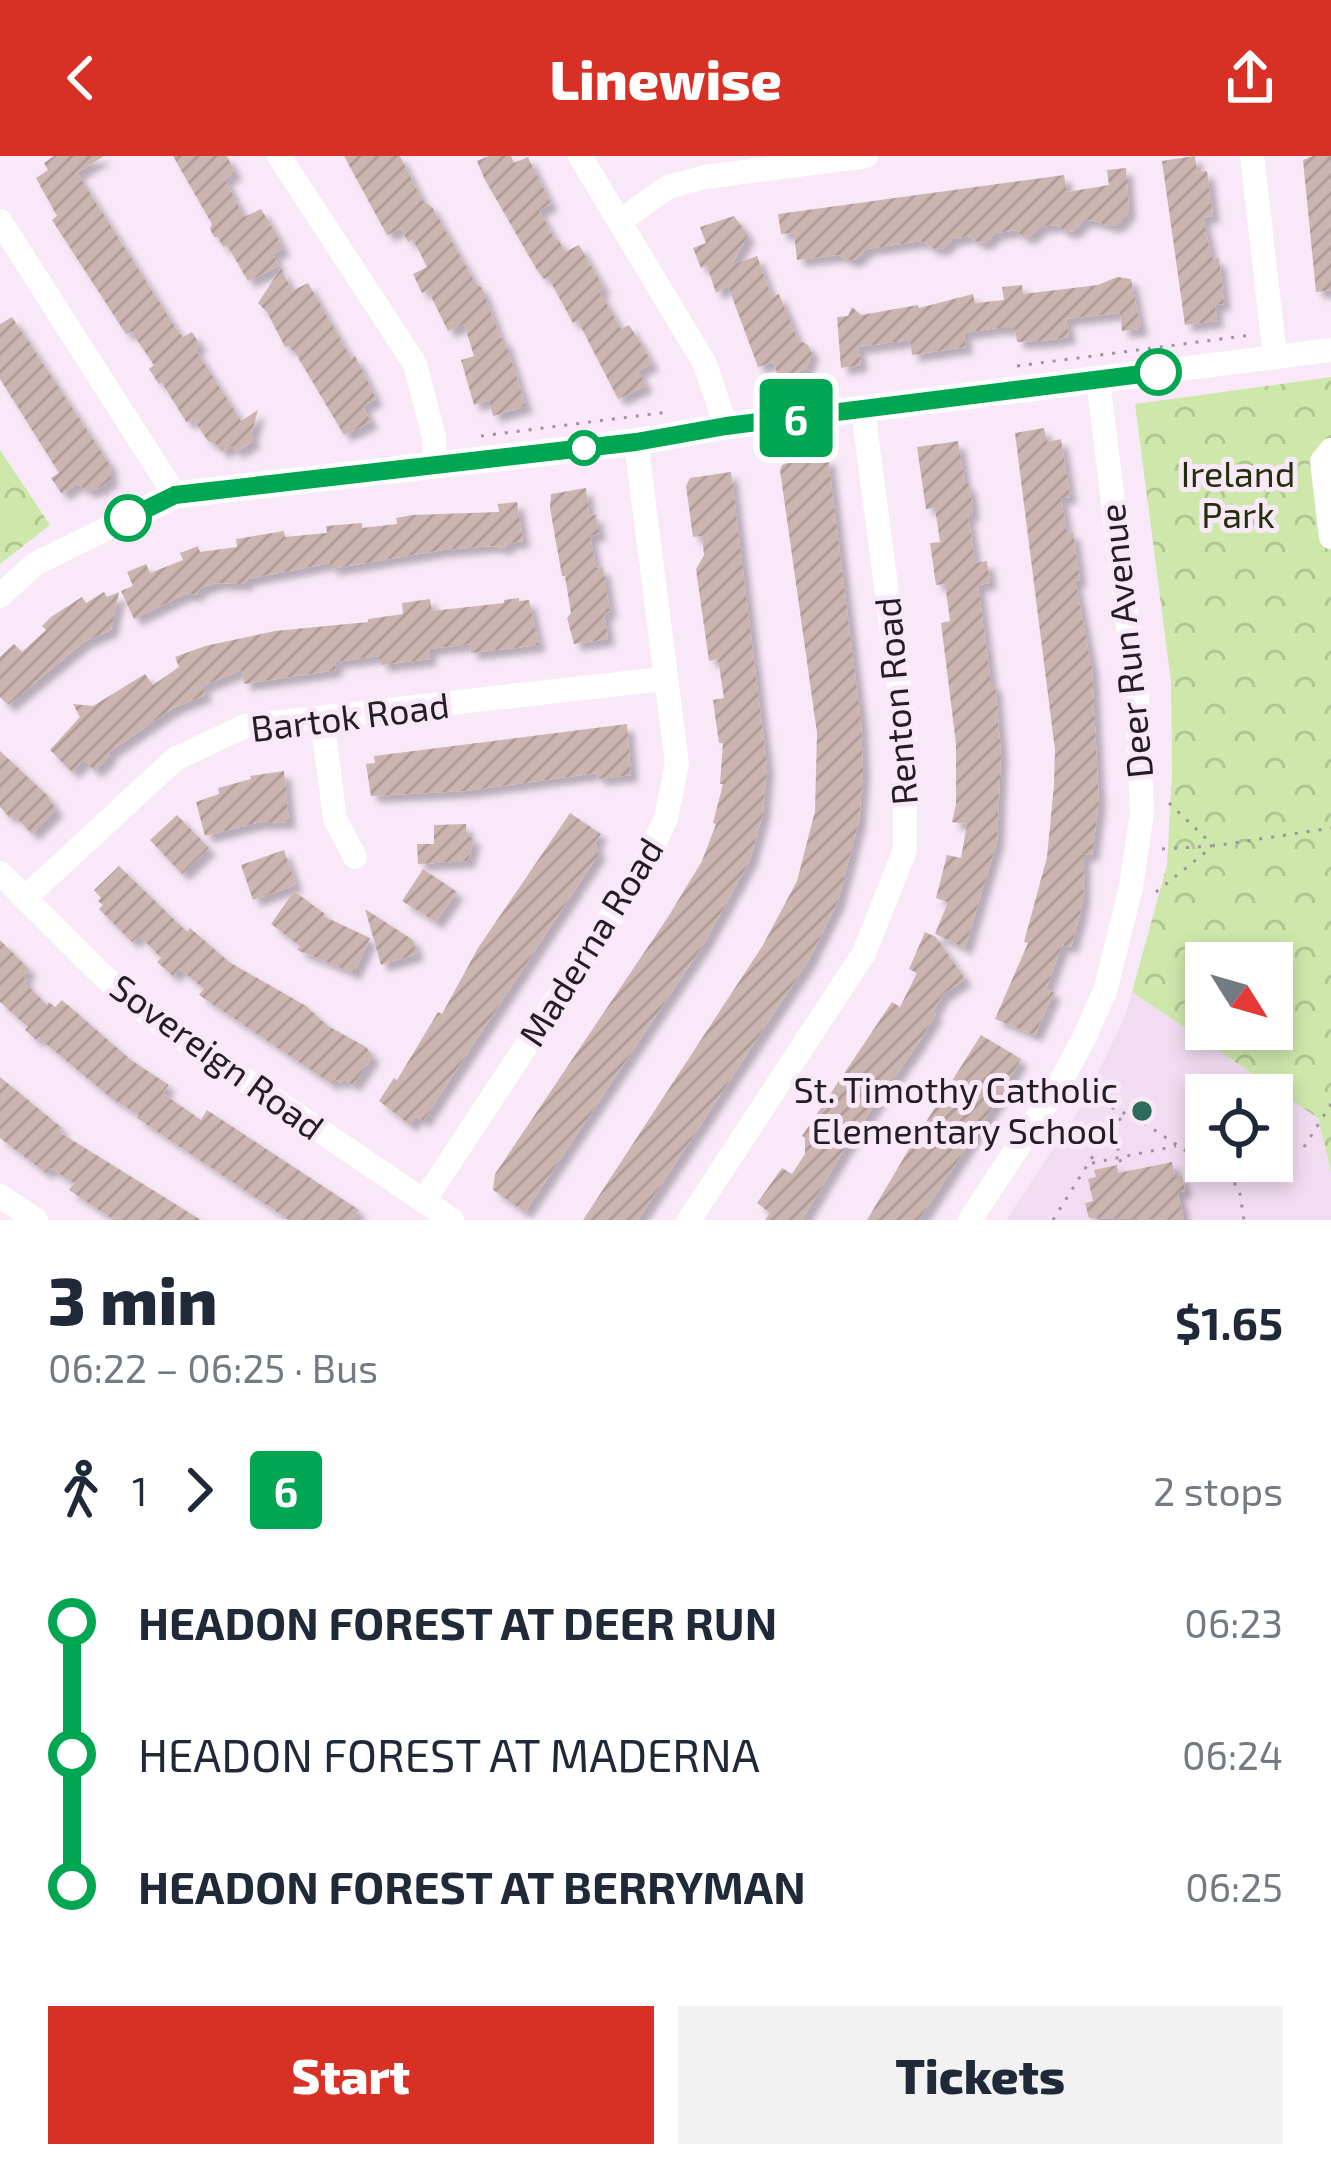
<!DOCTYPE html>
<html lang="en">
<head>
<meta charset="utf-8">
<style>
	body { margin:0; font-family:"Exo 2",sans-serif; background:#f2f2f3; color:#1f2937; height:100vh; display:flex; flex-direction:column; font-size:45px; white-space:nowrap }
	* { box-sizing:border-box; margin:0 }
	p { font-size:39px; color:#747a83 }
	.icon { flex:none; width:66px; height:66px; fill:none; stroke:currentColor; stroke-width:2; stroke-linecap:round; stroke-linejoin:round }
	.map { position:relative; height:1064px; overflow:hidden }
	.sheet { display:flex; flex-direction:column; background:#fff; flex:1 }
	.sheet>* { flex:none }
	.badge { padding:0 24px; border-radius:9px; font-size:42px; line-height:78px }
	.needle { width:78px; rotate:127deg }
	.fabs { position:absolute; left:1185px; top:786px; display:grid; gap:24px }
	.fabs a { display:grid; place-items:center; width:108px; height:108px; border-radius:0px; background:#fff; box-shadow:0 6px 18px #0003; font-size:60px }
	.map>.badge { position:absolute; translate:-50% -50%; box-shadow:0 0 0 6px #fff }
	.legs { display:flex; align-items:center; gap:18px; height:132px; padding:0 48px; font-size:39px }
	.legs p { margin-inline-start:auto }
	.overview { display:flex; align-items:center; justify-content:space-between; height:204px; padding:0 48px }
	h1 { font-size:66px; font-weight:800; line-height:90px }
	.primary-button { display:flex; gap:24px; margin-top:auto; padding:24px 48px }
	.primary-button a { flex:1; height:138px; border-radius:0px; background:#d93025; color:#fff; font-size:48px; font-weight:800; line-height:138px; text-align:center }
	.primary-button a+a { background:#f2f2f3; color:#1f2937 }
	ul { padding:0 48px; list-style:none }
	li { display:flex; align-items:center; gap:42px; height:132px; font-size:45px }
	li i { display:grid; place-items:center; width:18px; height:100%; margin:0 15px; background:currentColor }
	li i::after { content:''; width:30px; height:30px; margin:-15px; border:9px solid; border-radius:50%; background:#fff }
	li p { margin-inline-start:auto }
	li:first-child i { background:linear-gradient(#0000 50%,currentColor 0) }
	li:last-child i { background:linear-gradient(currentColor 50%,#0000 0) }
	header { display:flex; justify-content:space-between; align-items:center; height:156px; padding:0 48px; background:#d93025; color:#fff; font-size:54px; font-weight:800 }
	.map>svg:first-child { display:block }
	.built { fill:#f2dcf1; fill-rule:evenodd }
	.park { fill:url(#park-crowns); fill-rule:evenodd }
	.building { fill:url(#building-hatch); filter:url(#shadow) }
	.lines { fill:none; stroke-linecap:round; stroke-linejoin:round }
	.path { stroke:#9f949e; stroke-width:3; stroke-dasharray:3 9; stroke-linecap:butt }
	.minor { stroke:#fff; stroke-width:24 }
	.line-1-casing { stroke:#fff; stroke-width:27 }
	.line-1 { stroke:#00a651; stroke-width:18 }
	.stop-1-dot { fill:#fff; stroke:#00a651; stroke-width:6 }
	.poi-dot { fill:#2e6c59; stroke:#f9e9f8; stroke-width:4.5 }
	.labels { text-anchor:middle; stroke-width:10; stroke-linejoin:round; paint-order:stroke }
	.park-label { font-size:36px; fill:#23300b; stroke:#f9e9f8 }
	.street-label { font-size:36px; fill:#231e23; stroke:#f9e9f8 }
	.poi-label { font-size:36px; fill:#231e23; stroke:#f9e9f8; text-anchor:end }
</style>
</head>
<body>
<header><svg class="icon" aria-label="back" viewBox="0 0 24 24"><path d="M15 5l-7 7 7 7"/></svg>Linewise<svg class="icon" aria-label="share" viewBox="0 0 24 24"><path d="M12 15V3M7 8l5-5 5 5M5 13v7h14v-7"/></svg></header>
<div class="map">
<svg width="1331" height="1064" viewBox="0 0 1331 1064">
	<defs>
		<pattern id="park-crowns" width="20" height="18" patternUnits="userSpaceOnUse" patternTransform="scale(3)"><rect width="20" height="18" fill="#cee8ab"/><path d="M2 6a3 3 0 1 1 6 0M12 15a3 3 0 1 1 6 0" fill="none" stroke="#b1c793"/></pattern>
		<pattern id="building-hatch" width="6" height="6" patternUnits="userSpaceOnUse" patternTransform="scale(3)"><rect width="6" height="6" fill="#ccb5b1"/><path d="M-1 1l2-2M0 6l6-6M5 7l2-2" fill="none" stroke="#af9b98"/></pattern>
		<filter id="shadow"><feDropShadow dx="7" dy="7" stdDeviation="3" flood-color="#0004"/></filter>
	</defs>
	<rect width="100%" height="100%" fill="#f9e9f8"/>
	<path class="built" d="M1132,836L1318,962L1331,1015V1064H1006L1083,948L1126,858ZM1206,939H1272V1005H1206Z"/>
	<g class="park">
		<path d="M1331,221V1015L1318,962L1132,836L1167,709L1172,618L1171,526L1135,248ZM1206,807H1272V873H1206Z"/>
		<polygon points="0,294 50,369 0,408"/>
	</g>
	<g class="building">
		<polygon points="54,0 104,0 77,17 177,174 183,181 192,176 200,189 195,193 241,265 258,254 251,280 254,285 236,296 232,290 221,296 216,288 208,285 193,263 187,267 162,227 159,228 149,213 154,209 131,175 126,178 52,64 57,60 36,22 48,14 44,7"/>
		<polygon points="173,0 227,0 235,17 225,23 244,61 261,53 275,76 283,93 273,98 279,110 248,125 227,89 223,91 218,81 214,81 210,73 212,68"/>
		<polygon points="344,0 400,0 422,44 432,51 474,125 482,132 501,183 504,182 526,250 493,260 489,244 474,249 461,204 474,200 464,168 448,175 428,134 422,137 413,118 427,111 413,83 408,86 401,72 387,79"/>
		<polygon points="489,0 511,0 514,7 528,1 551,48 539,54 555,84 558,83 565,96 579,89 604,132 599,135 621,173 629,169 643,191 652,208 638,215 646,230 618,243 578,165 573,167 548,121 544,123 537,114 484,22 477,5"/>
		<polygon points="1195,0 1197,16 1207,15 1213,60 1203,62 1212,103 1219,102 1224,148 1215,149 1217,165 1185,169 1162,5"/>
		<polygon points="1313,0 1331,0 1331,134 1316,136 1303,4"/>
		<polygon points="1126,12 1129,56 1118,69 1110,70 1092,64 1083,65 1074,75 1067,76 1056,69 1040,71 1031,80 1023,81 1016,74 996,77 987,86 979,87 968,80 952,83 944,92 935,93 921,85 866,93 857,103 848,104 839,99 797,104 794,77 781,78 778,58 1064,19 1067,36 1109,29 1107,14"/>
		<polygon points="734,60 748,79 732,109 757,100 772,141 779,138 798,184 808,189 812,197 806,213 779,222 773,206 758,211 728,130 716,137 707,110 701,112 693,92 706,87 700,71"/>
		<polygon points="281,112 292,135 308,127 351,202 355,200 376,243 363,250 371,266 344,279 296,198 289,190 285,191 267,156 258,147"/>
		<polygon points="1117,121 1131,123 1141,173 1122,175 1120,157 1066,163 1069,181 1050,184 1017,186 1015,172 997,172 964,177 966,191 912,199 910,184 858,191 861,209 841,212 837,161 848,160 852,151 861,159 918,149 919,152 973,138 975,147 1004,144 1002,131 1022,129 1023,138 1098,129"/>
		<polygon points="12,161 110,309 111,324 99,332 88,335 77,328 62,338 51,322 59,317 0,223 0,168"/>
		<polygon points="1044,272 1047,286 1061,283 1070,341 1061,342 1067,377 1073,376 1080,424 1075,425 1092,513 1099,646 1092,699 1084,698 1083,743 1079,762 1071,791 1062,789 1046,833 1054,836 1035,879 995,863 1028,787 1024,786 1047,701 1054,629 1055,594 1015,277"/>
		<polygon points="958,285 965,328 969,328 973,358 968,359 975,407 987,405 990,427 978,429 991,528 995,528 1001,599 997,685 965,792 935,778 948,746 936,742 947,699 961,702 967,668 952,666 956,648 956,588 941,467 950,465 945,428 936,429 930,387 940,386 935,352 926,353 917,291"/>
		<polygon points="828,301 861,566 863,615 859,665 838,745 809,804 638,1064 583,1064 763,789 797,725 815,655 817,577 780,314 782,309 790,306"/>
		<polygon points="731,316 767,611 763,657 750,704 705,786 525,1056 493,1034 495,1018 668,761 702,705 716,668 713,667 723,628 720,628 723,587 719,587 713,544 724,542 718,503 709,505 696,413 704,399 702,380 693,381 686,330 690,322"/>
		<polygon points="586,332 589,360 596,359 599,378 590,380 596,412 603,411 610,456 604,457 608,483 574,488 567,462 571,457 565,420 562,420 550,352 551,338"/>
		<polygon points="517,346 523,385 509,387 505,392 492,390 443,394 330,413 330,407 248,423 244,428 216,427 199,433 197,438 183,439 134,463 121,435 133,430 127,416 146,408 150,417 183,404 180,397 198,390 200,396 237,391 236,383 284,375 285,381 327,377 326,370 362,367 362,372 397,368 396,362 412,359 499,356 498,348"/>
		<polygon points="104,436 107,441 119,436 111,474 85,485 8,549 0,541 0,501 14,488 22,496 46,474 42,470 51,461 82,441 86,447"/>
		<polygon points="519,442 519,445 529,444 539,489 471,497 470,488 429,493 430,503 381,509 379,500 335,506 336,514 244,528 242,514 202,530 205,539 173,552 108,597 110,600 95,615 84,604 72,616 50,594 80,561 73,548 93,550 145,518 153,529 179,511 175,501 205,490 275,475 368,466 368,463 403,458 402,447 430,443 432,455 504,447 504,444"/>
		<polygon points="627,568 631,619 598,623 597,617 466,635 371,640 366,608 375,607 374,600"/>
		<polygon points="0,595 48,640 56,654 32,678 13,658 10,662 0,651"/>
		<polygon points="284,615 289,666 256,667 205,680 196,646 219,638 218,632 251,623 250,620"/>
		<polygon points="570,657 601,678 595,686 599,697 423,965 416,960 410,969 379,945 394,922 397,924 438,856 442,858 478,792"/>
		<polygon points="177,659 209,692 182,718 150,684"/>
		<polygon points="466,668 467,679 474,683 468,705 418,708 417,688 434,688 434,669"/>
		<polygon points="284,694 296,729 253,744 241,709"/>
		<polygon points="119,710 187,776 190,772 229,806 306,850 328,870 366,891 373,900 353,929 344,923 341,927 335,923 332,928 199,839 204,833 179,812 173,820 157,806 161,802 139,779 132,786 99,753 103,749 98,745 101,742 94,734"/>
		<polygon points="423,713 457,736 436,766 402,745"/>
		<polygon points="294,735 325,758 323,760 370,782 354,817 297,794 300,790 271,768"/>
		<polygon points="365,753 413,784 417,798 381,809"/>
		<polygon points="925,776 936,781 965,823 942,839 933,856 936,858 915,892 847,989 802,1064 765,1064 770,1057 757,1047 782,1012 792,1018 805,998 805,982 802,980 892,846 900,851 917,817 909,813"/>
		<polygon points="0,784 30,814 23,820 28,824 25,827 47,849 49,846 55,851 62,844 131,904 169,929 163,936 168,941 201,964 207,954 359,1054 353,1064 289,1064 137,962 139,959 111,942 38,881 36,884 25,874 28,871 0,846"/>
		<polygon points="981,879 1021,903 998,943 919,1064 867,1064 912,988 907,969 919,977"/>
		<polygon points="0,921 62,972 59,976 201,1064 114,1064 69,1034 74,1027 50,1012 46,1017 0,982"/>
		<polygon points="1172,1006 1175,1021 1182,1019 1185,1035 1178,1036 1184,1064 1089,1062 1085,1047 1093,1045 1088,1023 1096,1021 1094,1014 1117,1009 1118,1017"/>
	</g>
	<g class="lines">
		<g class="path">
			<polyline points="1017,210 1251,179"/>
			<polyline points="481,280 668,256"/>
			<polyline points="1169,647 1214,690 1331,672"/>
			<polyline points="1162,693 1212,690"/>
			<polyline points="1156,736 1212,691"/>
			<polyline points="1079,936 1141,965 1234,1027 1239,1032 1244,1064"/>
			<polyline points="1113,968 1122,1014"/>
			<polyline points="1304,991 1331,948"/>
			<polyline points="1092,1007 1176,990"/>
			<polyline points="1053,1064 1113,968 1125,960"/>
		</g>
		<g class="minor">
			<polyline points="279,0 415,208 434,281 435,308"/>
			<polyline points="580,0 705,208 726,270"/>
			<polyline points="1252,0 1275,200"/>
			<polyline points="0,65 175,339"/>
			<polyline points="620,65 668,31 705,21 866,0"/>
			<polyline points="1331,294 1322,305 1331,381"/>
			<polyline points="0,440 35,408 175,339 636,286 726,270 1331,194"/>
			<polyline points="322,563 335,663 355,701"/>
			<polyline points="0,717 100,817 150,860 452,1064"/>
			<polyline points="25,742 175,603 245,570 663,523"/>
			<polyline points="0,1040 36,1064"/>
			<polyline points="424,1045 642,714 666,662 677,608 636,286"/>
			<polyline points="689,1064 864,797 905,694 905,576 863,254"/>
			<polyline points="970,1064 1060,927 1083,884 1105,835 1131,731 1142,656 1137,541 1098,224"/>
		</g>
	</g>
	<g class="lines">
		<g class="line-1-casing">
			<polyline id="line-1" points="128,362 175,339 636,286 726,270 1158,216"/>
		</g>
		<use href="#line-1" class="line-1"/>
	</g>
	<g class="stop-1-dot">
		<circle cx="1158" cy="216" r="21"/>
		<circle cx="584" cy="292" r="15"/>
		<circle cx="128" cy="362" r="21"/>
	</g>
	<circle class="poi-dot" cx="1142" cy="955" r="12"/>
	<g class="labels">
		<g class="park-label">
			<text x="1238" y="331">Ireland<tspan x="1238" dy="41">Park</tspan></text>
		</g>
		<g class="street-label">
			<text transform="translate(1126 485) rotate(-96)" y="13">Deer Run Avenue</text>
			<text transform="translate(896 545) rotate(-95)" y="13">Renton Road</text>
			<text transform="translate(350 561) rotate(-7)" y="13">Bartok Road</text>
			<text transform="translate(591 786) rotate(-58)" y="13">Maderna Road</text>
			<text transform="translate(217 901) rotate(36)" y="13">Sovereign Road</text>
		</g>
		<g class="poi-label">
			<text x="1118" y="947">St. Timothy Catholic<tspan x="1118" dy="41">Elementary School</tspan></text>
		</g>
	</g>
</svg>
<div class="fabs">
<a><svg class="needle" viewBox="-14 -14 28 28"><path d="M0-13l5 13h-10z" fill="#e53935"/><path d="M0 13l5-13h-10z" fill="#747a83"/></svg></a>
<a><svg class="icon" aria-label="locate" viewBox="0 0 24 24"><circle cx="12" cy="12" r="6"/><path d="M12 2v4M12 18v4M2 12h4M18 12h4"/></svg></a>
</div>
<b class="badge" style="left:796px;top:262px;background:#00a651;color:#fff">6</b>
</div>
<section class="sheet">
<div class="overview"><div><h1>3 min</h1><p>06:22 – 06:25 · Bus</p></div><b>$1.65</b></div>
<div class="legs"><svg class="icon" aria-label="walk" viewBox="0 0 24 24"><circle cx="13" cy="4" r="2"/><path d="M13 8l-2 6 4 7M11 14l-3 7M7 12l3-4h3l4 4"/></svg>1<svg class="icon" aria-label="forward" viewBox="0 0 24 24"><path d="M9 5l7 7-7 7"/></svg><b class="badge" style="background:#00a651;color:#fff">6</b><p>2 stops</p></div>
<ul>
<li><i style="color:#00a651"></i><b>HEADON FOREST AT DEER RUN</b><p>06:23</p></li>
<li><i style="color:#00a651"></i><span>HEADON FOREST AT MADERNA</span><p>06:24</p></li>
<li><i style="color:#00a651"></i><b>HEADON FOREST AT BERRYMAN</b><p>06:25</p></li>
</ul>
<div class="primary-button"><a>Start</a><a>Tickets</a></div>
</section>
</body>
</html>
